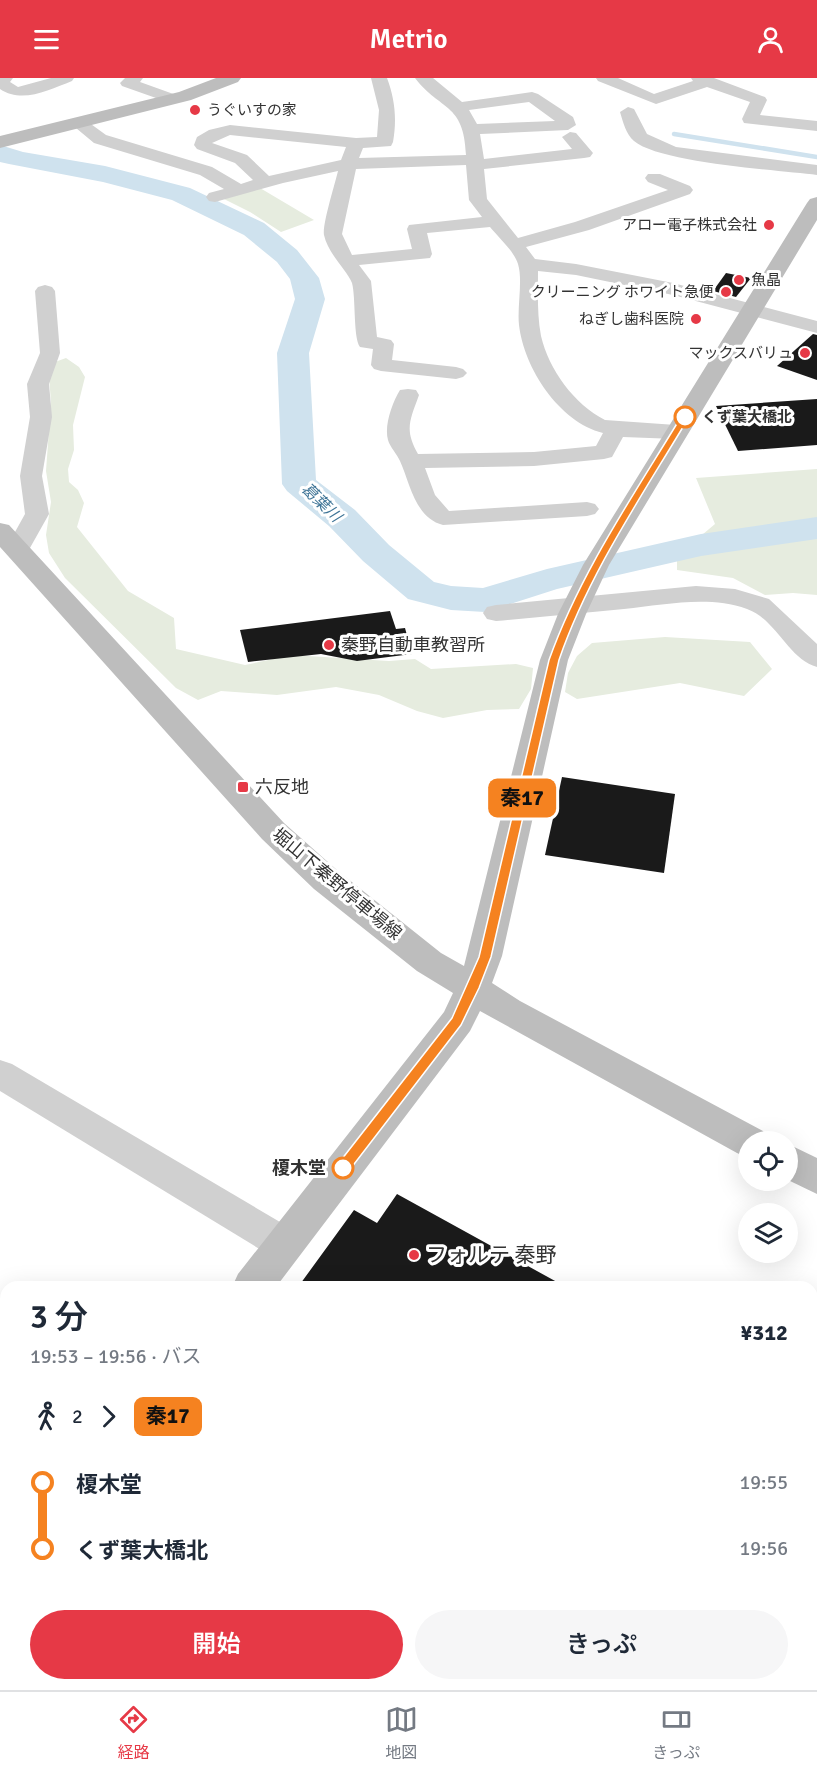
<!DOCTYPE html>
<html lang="ja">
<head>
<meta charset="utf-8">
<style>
	body { margin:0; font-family:Signika,"Noto Sans JP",sans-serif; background:#f6f6f7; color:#1f2937; height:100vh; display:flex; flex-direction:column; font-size:22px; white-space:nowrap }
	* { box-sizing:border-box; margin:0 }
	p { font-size:20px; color:#747a83 }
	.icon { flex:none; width:33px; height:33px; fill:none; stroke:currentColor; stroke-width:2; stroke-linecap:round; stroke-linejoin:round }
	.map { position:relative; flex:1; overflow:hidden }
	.side { position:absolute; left:0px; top:1203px; width:818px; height:410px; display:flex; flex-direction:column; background:#fff; border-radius:18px 18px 0 0; box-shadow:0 6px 24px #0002 }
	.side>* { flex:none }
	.badge { padding:0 12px; border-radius:9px; font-size:21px; line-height:39px }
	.controls { position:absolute; left:738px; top:1053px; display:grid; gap:12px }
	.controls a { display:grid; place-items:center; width:60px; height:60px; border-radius:50%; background:#fff; box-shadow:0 6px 24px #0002; font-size:30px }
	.map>.badge { position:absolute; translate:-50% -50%; box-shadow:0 0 0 3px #fff }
	.legs { display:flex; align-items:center; gap:9px; height:66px; padding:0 30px; font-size:20px }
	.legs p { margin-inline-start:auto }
	.overview { display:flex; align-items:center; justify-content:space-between; height:102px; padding:0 30px }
	h1 { font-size:33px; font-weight:600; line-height:45px }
	.button { display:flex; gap:12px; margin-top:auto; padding:12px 30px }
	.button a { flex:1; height:69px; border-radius:36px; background:#e63946; color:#fff; font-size:24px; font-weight:600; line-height:69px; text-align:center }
	.button a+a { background:#f6f6f7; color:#1f2937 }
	ul { padding:0 30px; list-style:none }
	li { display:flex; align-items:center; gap:21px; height:66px; font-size:22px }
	li i { display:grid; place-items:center; width:9px; height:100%; margin:0 8px; background:currentColor }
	li i::after { content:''; width:15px; height:15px; margin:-8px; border:4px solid; border-radius:50%; background:#fff }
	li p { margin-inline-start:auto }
	li:first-child i { background:linear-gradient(#0000 50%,currentColor 0) }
	li:last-child i { background:linear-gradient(currentColor 50%,#0000 0) }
	header { display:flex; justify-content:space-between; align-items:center; height:78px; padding:0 30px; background:#e63946; color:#fff; font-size:27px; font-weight:600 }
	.tabs { display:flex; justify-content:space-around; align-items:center; height:84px; border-top:2px solid #e0e1e3; background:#fff; font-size:16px; color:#747a83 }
	.tabs a { display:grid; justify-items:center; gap:3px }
	.tabs .selected { color:#e63946 }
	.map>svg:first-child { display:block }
	.green { fill:#e6ecdf }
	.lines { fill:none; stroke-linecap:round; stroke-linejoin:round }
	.stream { stroke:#cfe2ee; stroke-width:4.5 }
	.river { fill:#cfe2ee; fill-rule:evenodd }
	.building { fill:#1a1a1a }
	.street { fill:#d0d0d0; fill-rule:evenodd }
	.secondary { fill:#bdbdbd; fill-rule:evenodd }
	.line-1 { fill:#f58220; stroke:#fff; stroke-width:1.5 }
	.poi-dot { fill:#e63946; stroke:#fff; stroke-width:2 }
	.stop-1-dot { fill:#fff; stroke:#f58220; stroke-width:3 }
	.labels { text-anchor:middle; stroke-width:6; stroke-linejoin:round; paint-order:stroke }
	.far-poi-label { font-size:15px; fill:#333; stroke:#fff; text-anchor:end }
	.far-stop-label { font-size:15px; font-weight:bold; fill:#333; stroke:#fff; text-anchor:start }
	.far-water-label { font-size:16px; font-style:italic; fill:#3f7597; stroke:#fff }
	.poi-label { font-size:18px; fill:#333; stroke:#fff; text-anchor:start }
	.street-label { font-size:18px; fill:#333; stroke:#fff }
	.stop-label { font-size:18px; font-weight:bold; fill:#333; stroke:#fff; text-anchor:end }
	.near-poi-label { font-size:21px; fill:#333; stroke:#fff; text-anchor:start }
</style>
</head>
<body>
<header><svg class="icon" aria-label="menu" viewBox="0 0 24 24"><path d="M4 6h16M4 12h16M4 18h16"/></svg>Metrio<svg class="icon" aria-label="person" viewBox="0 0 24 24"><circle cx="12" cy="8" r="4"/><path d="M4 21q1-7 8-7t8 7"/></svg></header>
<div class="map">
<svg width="817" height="1612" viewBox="0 0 817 1612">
	<rect width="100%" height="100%" fill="#fff"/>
	<g class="green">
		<polygon points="260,110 314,142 281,154 250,134 224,121"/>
		<polygon points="66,280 79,289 85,299 73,347 74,372 68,391 69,404 78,412 84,425 77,449 128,513 174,540 176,571 245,587 292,577 389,583 415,581 431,591 516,586 533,590 531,611 519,631 487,632 443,640 417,633 379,617 336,609 277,617 221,613 198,622 176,610 65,500 49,475 46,457 51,424 46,393 51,324 49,299 55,284"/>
		<polygon points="817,391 817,517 793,515 765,517 733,500 677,492 677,478 715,446 696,400"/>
		<polygon points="665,559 750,564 772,591 744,618 680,605 577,621 565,614 568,595 577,578 592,565"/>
	</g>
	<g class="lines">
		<polyline class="stream" points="674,56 817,79"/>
		<polygon class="river" points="0,67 23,74 105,88 190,110 264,145 297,172 319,200 325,221 309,275 316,402 355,432 389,467 434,504 451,508 483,510 547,491 701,456 817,439 817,461 701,478 557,511 485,534 451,532 408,521 363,483 329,448 287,413 282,406 277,275 295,221 290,201 277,184 244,157 172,122 103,104 9,86 0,84"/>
	</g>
	<g class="building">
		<polygon points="726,195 751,200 736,219 713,213"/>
		<polygon points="813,256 817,257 817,302 777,288"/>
		<polygon points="817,321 817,367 738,373 716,328"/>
		<polygon points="390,533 396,551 405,550 412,576 357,583 321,576 248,584 240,552"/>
		<polygon points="562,699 675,716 664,795 545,777"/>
		<polygon points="397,1116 566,1209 298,1209 354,1132 377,1145"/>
	</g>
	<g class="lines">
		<g class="street">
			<path d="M0,0H13L10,4L18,9L51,0H74L72,3C49,12 22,26 0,11Z"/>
			<polygon points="125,0 143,0 140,4 179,18 181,21 173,26 122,8 120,5"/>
			<path d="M371,0H387C395,21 397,42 393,64L391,68L363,70L359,80L466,77C464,24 440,33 415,0H433L462,24L532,14L538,16L573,39L576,47L568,52L480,56L484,81L572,71L562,59L570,54L576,55L593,75L590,79L584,80L484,91L487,121L518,160L575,144L668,112L648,104L645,100L648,96H660L690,108L693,112L690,116L589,152L526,169L535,181L576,186L673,205L817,243V255L673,217L576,197L538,193C538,215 537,237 541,258C549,292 574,326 605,342L676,347L684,349L687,354L684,359L676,361L623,359L612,379L604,381L534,388L425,390L435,417L449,433L587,424L595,426L599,431L595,436L587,438L443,447C415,440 410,405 400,383C397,376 390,369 388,362C384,348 392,325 400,312L408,311L416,312L419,317C410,342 404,352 418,376L534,374L596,368L603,355C559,344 524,290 519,247C517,229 523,202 518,186C514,173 498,159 490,149L427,155L432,176L430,180L359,187L371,203L377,259L391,262L394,266L392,282L456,289L463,291L467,295L463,299L456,301L381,293L374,291L371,287L373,271L360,269C353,260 356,220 352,205C347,192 328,176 324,157C322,147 335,106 338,93L283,105L215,124L209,123L206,119L209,115L224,111L200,97L94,65L70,45L72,41H84L106,57L212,89L241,106L253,102L235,85L197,71L194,67L197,59L209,52L230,47L356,60L377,59L379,32ZM529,24L555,43L477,46L469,32ZM230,57L346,69L341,82L269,98L247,77L212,65ZM466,87L469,122L482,139L409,147L407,151L412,171L352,177L342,156L356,91Z"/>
			<polygon points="596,0 618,0 654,16 693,3 691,0 714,0 765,19 767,22 760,37 817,43 817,53 744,45 742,41 750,24 707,9 656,26 598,3"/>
			<path d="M628,29L634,31L647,56L676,69L817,87V97C778,92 660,85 634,63C626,56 623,44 620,34Z"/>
			<polygon points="45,207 52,209 55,213 60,275 49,306 52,339 42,398 49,436 26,477 17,479 8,477 5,472 25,436 20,398 30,339 27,306 40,275 35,213 38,209"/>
			<path d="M696,508L735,511L769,521L817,566V589C789,582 776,541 747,531C708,517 664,527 624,531C582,535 539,539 496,543L487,541L483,535L487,529L496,527Z"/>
			<polygon points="0,982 12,986 297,1154 302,1166 297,1178 284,1182 271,1178 0,1013"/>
			<polygon points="817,1333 817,1387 812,1389 812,1335"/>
			<polygon points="0,1393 6,1395 6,1436 0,1434"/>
			<polygon points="267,1606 315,1606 317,1612 269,1612"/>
			<polygon points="713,1606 757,1606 755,1612 711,1612"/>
		</g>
		<g class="secondary">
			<polygon points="216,0 241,0 238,4 191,22 0,70 0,58 179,14"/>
			<polygon points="817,119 817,142 609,487 586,536 568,582 502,878 492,905 520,923 763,1053 769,1064 748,1064 748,1080 737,1075 480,933 470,953 276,1209 232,1209 238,1196 444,934 453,915 417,893 314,811 262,761 0,469 0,445 9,447 284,745 338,793 441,875 464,888 540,582 558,536 583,487 807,125 810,121"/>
			<polygon points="788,1066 817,1080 817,1116 788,1102"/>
			<polygon points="6,1517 6,1570 0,1573 0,1520"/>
		</g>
	</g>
	<path class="line-1" d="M685,336L689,339C642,418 589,495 559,582L491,879L479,910L461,947L348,1094H338L336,1090L338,1086L452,940L479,879L549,582C580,495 633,418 681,339Z"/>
	<g class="poi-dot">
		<circle cx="195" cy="32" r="6"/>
		<circle cx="769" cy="147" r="6"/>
		<circle cx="739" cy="202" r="6"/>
		<circle cx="726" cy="214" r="6"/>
		<circle cx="696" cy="241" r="6"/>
		<circle cx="805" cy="275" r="6"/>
		<circle cx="329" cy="567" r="6"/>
		<rect x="237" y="703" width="12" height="12" rx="3"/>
		<circle cx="414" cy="1177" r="6"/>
	</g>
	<g class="stop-1-dot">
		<circle cx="685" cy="339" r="10"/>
		<circle cx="343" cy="1090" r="10"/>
	</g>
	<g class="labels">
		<g class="far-poi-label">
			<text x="207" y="37" text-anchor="start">うぐいすの家</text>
			<text x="757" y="152">アロー電子株式会社</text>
			<text x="751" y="207" text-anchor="start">魚晶</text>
			<text x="714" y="219">クリーニング ホワイト急便</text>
			<text x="684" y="246">ねぎし歯科医院</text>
			<text x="793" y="280">マックスバリュ</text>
		</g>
		<g class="far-stop-label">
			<text x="702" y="344">くず葉大橋北</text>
		</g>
		<g class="far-water-label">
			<text transform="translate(322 424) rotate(44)" y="6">葛葉川</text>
		</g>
		<g class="poi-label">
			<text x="341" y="573">秦野自動車教習所</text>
			<text x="255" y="715">六反地</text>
		</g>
		<g class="street-label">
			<text transform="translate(337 806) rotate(40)" y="6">堀山下秦野停車場線</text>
		</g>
		<g class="stop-label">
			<text x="326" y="1096">榎木堂</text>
		</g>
		<g class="near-poi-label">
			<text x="426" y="1184">フォルテ 秦野</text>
		</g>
	</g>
</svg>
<div class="controls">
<a><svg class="icon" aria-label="locate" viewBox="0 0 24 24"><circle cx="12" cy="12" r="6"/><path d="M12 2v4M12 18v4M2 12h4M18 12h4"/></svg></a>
<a><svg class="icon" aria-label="layers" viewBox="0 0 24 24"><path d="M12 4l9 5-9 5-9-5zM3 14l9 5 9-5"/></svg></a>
</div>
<b class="badge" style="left:522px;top:720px;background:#f58220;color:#111">秦17</b>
<section class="side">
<div class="overview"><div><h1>3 分</h1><p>19:53 – 19:56 · バス</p></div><b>¥312</b></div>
<div class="legs"><svg class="icon" aria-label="walk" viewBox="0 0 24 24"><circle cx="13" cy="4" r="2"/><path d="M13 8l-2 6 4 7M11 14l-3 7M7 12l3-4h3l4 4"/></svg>2<svg class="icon" aria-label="forward" viewBox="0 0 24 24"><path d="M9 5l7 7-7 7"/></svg><b class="badge" style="background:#f58220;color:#111">秦17</b></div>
<ul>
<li><i style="color:#f58220"></i><b>榎木堂</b><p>19:55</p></li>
<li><i style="color:#f58220"></i><b>くず葉大橋北</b><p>19:56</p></li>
</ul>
<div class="button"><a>開始</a><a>きっぷ</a></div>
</section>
</div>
<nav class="tabs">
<a class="selected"><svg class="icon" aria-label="directions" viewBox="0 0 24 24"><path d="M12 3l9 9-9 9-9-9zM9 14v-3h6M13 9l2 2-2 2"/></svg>経路</a>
<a><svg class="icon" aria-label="map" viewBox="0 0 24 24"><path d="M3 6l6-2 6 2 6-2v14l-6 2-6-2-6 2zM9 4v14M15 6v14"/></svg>地図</a>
<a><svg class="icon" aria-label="tickets" viewBox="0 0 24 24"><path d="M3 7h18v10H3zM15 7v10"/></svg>きっぷ</a>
</nav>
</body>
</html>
